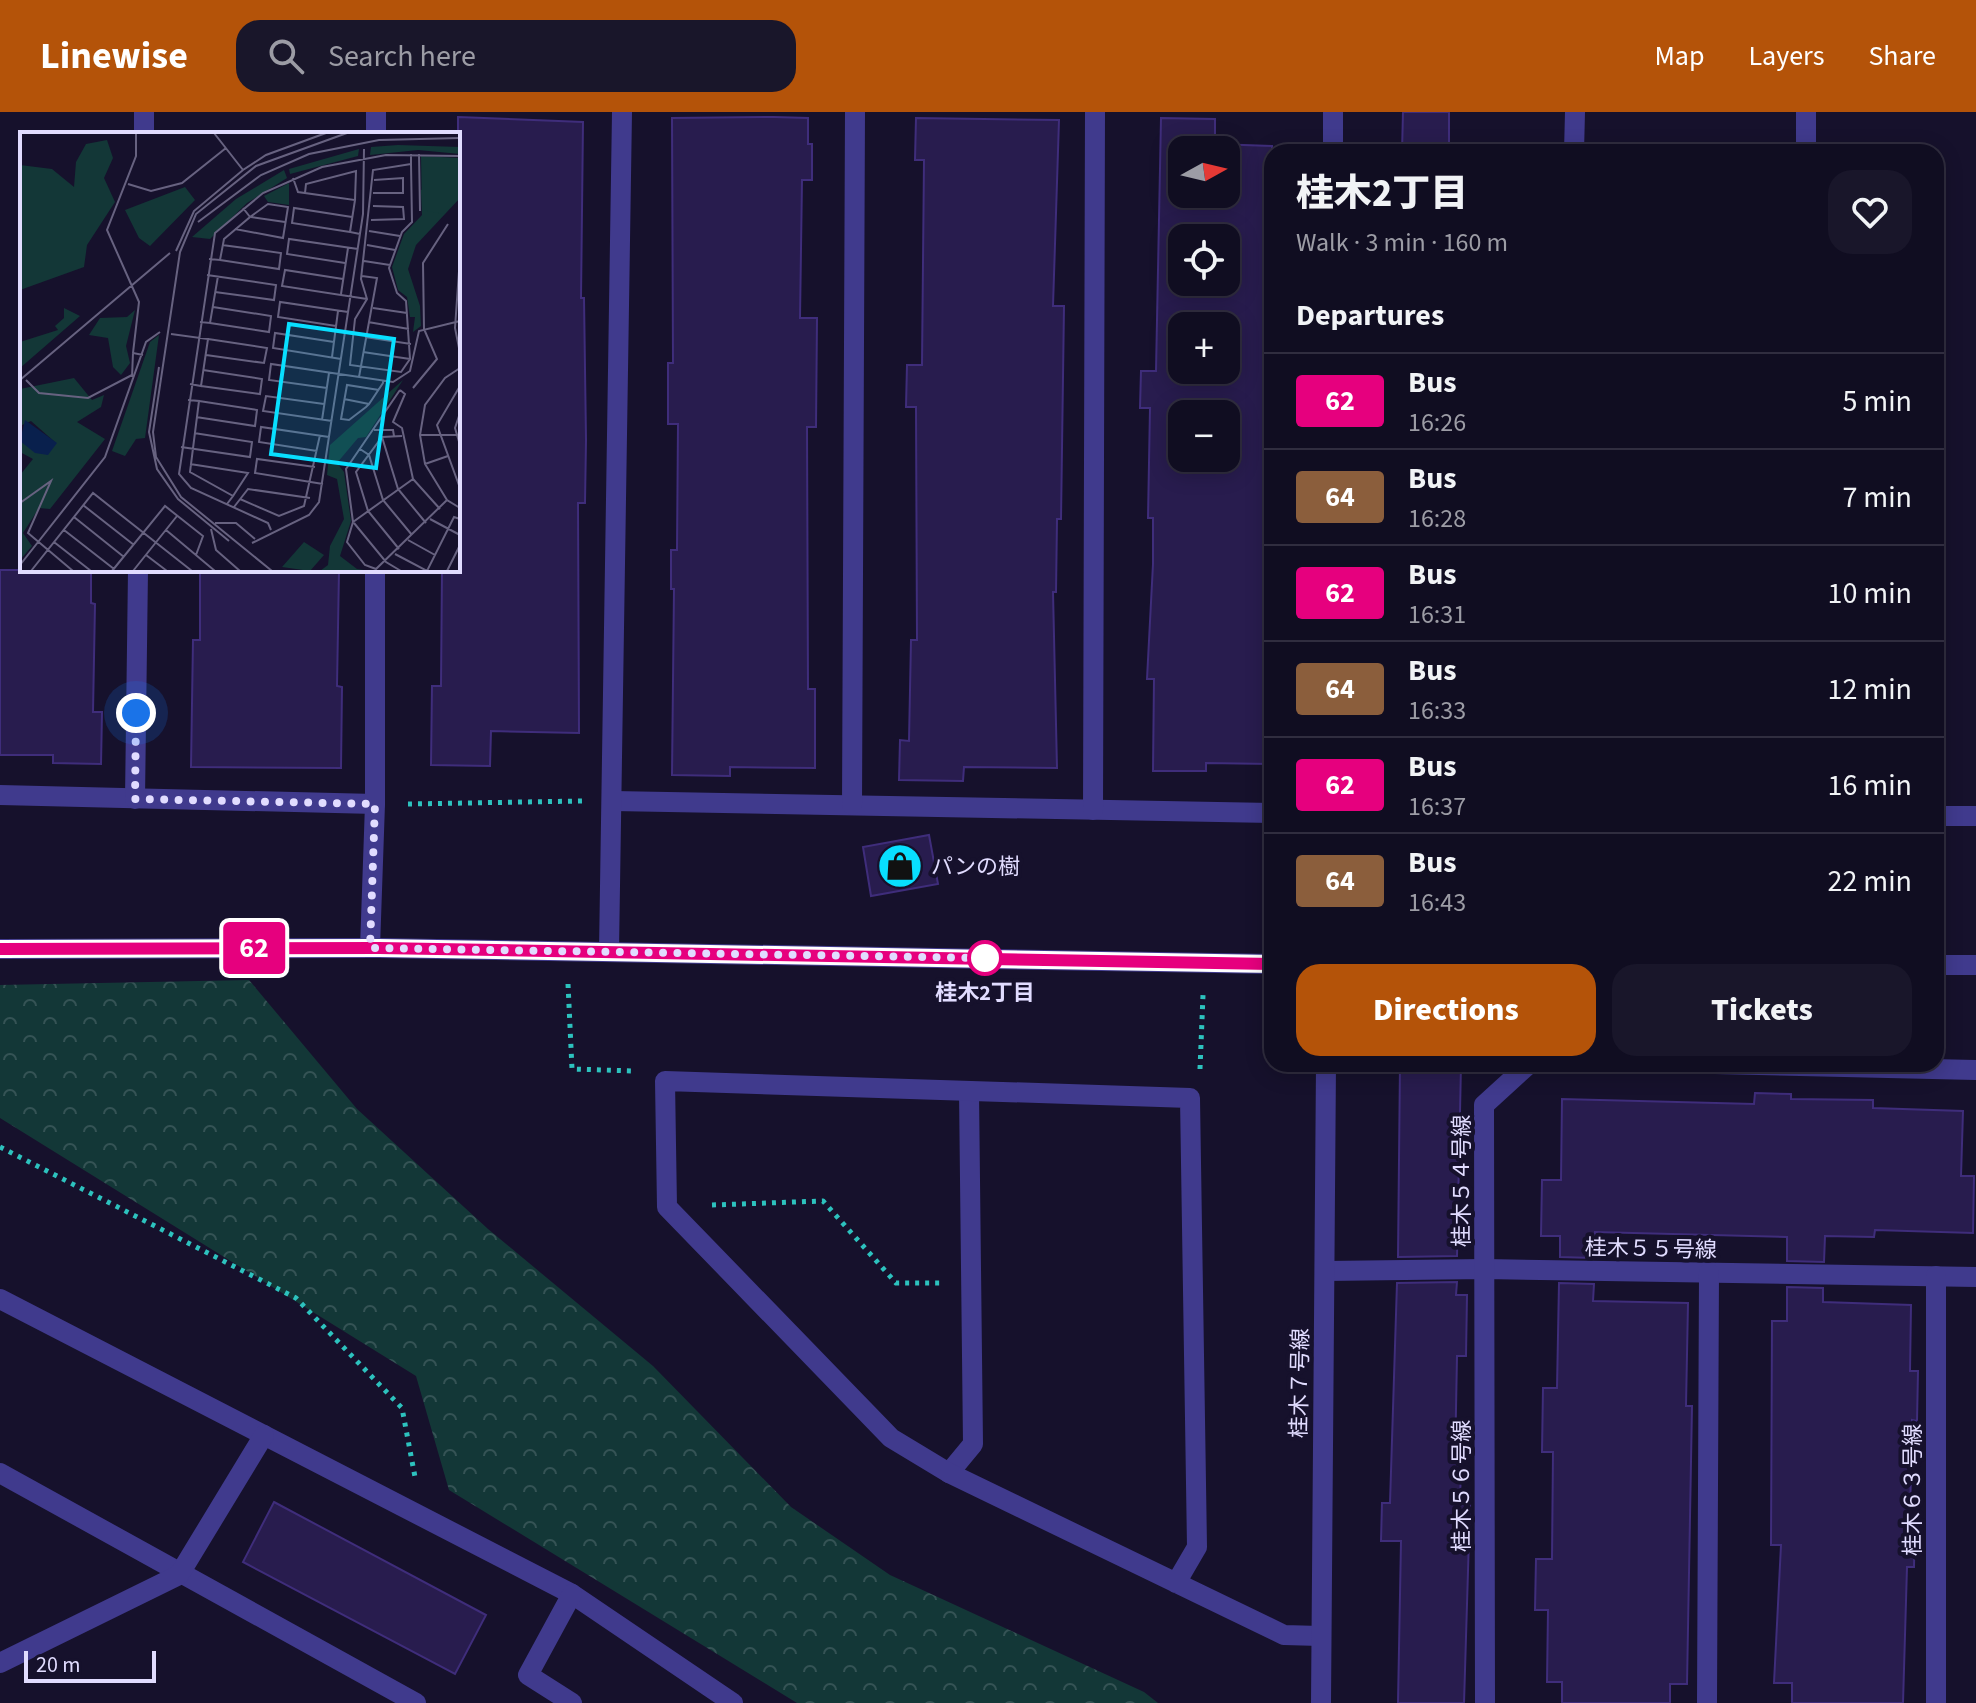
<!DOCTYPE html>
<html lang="en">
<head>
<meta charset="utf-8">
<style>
	body { margin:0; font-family:"Source Sans 3","Noto Sans JP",sans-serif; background:#19162a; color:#f1f3f6; height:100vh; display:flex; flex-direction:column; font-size:30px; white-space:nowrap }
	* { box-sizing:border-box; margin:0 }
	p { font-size:26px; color:#9c9ca5 }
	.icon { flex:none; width:44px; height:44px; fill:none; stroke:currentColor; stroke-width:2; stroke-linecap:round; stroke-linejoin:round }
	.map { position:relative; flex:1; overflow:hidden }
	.details { position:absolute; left:1264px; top:32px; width:680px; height:928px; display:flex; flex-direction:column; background:#100d21; border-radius:24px; box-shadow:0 4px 20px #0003,0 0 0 2px #302d3f }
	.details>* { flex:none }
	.badge { padding:0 16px; border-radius:6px; font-size:28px; line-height:52px }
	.needle { width:52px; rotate:82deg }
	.buttons { position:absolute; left:1168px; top:24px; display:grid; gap:16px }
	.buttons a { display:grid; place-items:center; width:72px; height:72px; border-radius:16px; background:#100d21; box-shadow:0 4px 20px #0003,0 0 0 2px #302d3f; font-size:40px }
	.scale { position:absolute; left:24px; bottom:20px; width:132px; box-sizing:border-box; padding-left:8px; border:4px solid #e1dcff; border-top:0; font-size:22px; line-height:28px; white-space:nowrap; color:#e1dcff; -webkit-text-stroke:6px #16112c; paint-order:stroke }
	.you { position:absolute; width:40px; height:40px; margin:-20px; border:6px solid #fff; border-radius:50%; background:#1a73e8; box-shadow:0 0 0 12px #1a73e833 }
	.map>.badge { position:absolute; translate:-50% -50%; box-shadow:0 0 0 4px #fff }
	h2 { padding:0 32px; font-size:30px; line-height:72px }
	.round { display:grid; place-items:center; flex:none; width:84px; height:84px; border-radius:24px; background:#19162a }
	.overview { display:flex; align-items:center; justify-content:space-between; height:136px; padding:0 32px }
	h1 { font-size:38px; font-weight:800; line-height:60px }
	.cta { display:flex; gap:16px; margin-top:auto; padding:16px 32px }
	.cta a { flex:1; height:92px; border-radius:24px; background:#b45309; color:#fff; font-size:32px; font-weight:800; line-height:92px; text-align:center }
	.cta a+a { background:#19162a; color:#f1f3f6 }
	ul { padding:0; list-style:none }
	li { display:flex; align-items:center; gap:24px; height:96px; padding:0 32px; border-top:2px solid #302d3f }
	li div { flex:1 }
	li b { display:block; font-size:30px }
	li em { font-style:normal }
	li .badge { min-width:88px; font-weight:700; text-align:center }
	header { display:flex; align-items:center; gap:48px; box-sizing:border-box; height:112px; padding:0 40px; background:#b45309; color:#fff }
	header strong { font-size:38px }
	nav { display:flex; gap:44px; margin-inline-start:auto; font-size:28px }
	.search { width:560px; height:72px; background:#19162a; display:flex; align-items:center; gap:20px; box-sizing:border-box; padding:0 28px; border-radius:24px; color:#9c9ca5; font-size:30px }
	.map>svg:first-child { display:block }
	.forest { fill:url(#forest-crowns) }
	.building { fill:#281c4e; stroke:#3f2d7b; stroke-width:2; fill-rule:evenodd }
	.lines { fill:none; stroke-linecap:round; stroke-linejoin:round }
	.path { stroke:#2dc2be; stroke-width:5; stroke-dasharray:4 6; stroke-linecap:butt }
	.minor { stroke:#403a8d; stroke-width:20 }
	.line-casing { stroke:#fff; stroke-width:18 }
	.line { stroke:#e6007e; stroke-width:12 }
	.walk { stroke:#e1dcff; stroke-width:8; stroke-dasharray:0 14.4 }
	.stop-dot { fill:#fff; stroke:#e6007e; stroke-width:4 }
	.labels { text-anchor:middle; stroke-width:8; stroke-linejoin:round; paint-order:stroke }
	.poi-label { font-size:22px; fill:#e1dcff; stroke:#16112c; text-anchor:start }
	.stop-label { font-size:22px; font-weight:bold; fill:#e1dcff; stroke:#16112c }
	.street-label { font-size:22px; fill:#e1dcff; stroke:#16112c }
	.inset-road { fill:none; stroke:#676280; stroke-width:2 }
	.view { fill:#08dfff; fill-opacity:0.15; stroke:#08dfff; stroke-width:4 }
	.inset-edge { fill:none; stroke:#e1dcff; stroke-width:4 }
</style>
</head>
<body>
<header>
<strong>Linewise</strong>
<div class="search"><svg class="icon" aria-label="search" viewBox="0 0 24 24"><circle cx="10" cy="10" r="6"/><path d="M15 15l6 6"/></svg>Search here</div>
<nav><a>Map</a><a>Layers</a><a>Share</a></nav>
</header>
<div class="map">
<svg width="1976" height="1591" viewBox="0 0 1976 1591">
	<defs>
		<pattern id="forest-crowns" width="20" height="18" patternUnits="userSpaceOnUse" patternTransform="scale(2)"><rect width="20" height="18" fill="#133737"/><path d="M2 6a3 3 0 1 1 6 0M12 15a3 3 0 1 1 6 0" fill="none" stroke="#355355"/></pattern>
	</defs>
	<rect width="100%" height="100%" fill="#16112c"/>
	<polygon class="forest" points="249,868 357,997 488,1117 653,1254 791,1395 890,1463 1144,1580 1158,1591 797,1591 449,1378 416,1264 0,1006 0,873"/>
	<g class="building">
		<polygon points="1403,0 1449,0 1449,40 1402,40"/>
		<polygon points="458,5 583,10 581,186 584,186 586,328 585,391 578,391 579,621 491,619 490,654 431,653 432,574 441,574 442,458 458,458"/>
		<polygon points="774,5 808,6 808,32 812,32 812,68 802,68 800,206 817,206 816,315 807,315 808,577 815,577 815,656 730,655 730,664 672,663 674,477 671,477 671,438 677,438 678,312 668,312 668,251 673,251 672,6"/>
		<polygon points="916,6 1059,8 1053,194 1064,194 1061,407 1057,407 1056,480 1053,480 1057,656 964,655 963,669 899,668 900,628 909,629 911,528 917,528 916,295 906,295 907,253 922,253 924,48 915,48"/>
		<path d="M1161,6L1215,7V32L1272,34V652L1206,651V659H1153L1154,567H1147L1153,452V406H1148L1150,296H1140L1141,259H1156ZM1182,38H1226V82H1182ZM1182,126H1226V170H1182ZM1182,214H1226V258H1182ZM1182,302H1226V346H1182Z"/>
		<polygon points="0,458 91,458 91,491 95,492 93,600 102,600 101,652 53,651 53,643 0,643"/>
		<polygon points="200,458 339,458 337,574 342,575 341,656 191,655 193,528 200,528"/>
		<polygon points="929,723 938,772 871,784 863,735"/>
		<polygon points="1400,952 1461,952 1457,1144 1398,1145"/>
		<polygon points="1755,981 1791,982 1791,987 1873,988 1873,996 1963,999 1961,1064 1974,1064 1973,1121 1875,1118 1874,1125 1825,1124 1824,1150 1787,1149 1787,1125 1595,1120 1594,1146 1560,1145 1560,1124 1541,1124 1542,1068 1561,1068 1562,987 1754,992"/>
		<polygon points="1457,1170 1456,1183 1467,1183 1466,1244 1457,1244 1455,1350 1461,1350 1460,1393 1470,1393 1464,1591 1398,1591 1401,1429 1381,1429 1382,1391 1390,1391 1397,1171"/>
		<polygon points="1559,1171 1594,1172 1593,1189 1688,1191 1686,1294 1692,1294 1687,1572 1670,1572 1670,1591 1562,1591 1562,1570 1547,1570 1548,1498 1535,1498 1536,1447 1552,1447 1553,1340 1542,1340 1543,1276 1557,1276"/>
		<polygon points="1787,1175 1823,1176 1823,1190 1911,1193 1910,1259 1918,1259 1917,1309 1912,1308 1910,1407 1915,1407 1914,1455 1907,1455 1903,1591 1792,1591 1792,1571 1774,1571 1781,1433 1771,1433 1772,1209 1787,1209"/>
		<polygon points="274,1390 486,1503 455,1562 243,1450"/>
	</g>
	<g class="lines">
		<g class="path">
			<polyline points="408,692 582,689"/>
			<polyline points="568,872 572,957 634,959"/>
			<polyline points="1200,957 1203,883"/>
			<polyline points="0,1035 296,1186 402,1296 415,1365"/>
			<polyline points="712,1093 823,1089 896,1171 942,1171"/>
		</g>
		<g class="minor">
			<polyline points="144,22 144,0"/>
			<polyline points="376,22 376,0"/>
			<polyline points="1333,40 1333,0"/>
			<polyline points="1574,40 1575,0"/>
			<polyline points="1806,40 1806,0"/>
			<polyline points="0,683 375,692"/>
			<polyline points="135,687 138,458"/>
			<polyline points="613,689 1272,701"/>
			<polyline points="852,693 855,0"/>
			<polyline points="1093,698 1095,0"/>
			<polyline points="1936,704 1976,704"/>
			<polyline points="370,836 375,692 375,458"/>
			<polyline points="0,837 379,836 1272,852"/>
			<polyline points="609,839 622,0"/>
			<polyline points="1936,853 1976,853"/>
			<polyline points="1715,952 1976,958"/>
			<polyline points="1325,1159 1485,1157 1976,1165"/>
			<polyline points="1936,1164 1936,1591"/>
			<polyline points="0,1187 572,1482 733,1591"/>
			<polyline points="0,1361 416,1591"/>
			<polyline points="949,1361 973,1332 969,979"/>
			<polyline points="1176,1471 1197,1435 1190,986 665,969 667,1095 891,1326 949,1361 1284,1523 1320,1524"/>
			<polyline points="0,1551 179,1463 264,1323"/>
			<polyline points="572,1591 528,1563 572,1482"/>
			<polyline points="1321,1591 1326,952"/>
			<polyline points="1485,1591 1484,993 1529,952"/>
			<polyline points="1707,1591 1709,1161"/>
		</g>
	</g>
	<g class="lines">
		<g class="line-casing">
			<polyline id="line" points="0,837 379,836 1272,852"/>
		</g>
		<use href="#line" class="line"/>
		<polyline class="walk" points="136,601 135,687 375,692 370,836 985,846"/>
	</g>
	<defs>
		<g id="shop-disc" transform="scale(2.3)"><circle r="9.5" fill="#08dfff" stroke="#16112c"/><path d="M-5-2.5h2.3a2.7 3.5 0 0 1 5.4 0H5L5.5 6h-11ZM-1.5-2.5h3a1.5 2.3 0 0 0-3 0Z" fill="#111"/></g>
	</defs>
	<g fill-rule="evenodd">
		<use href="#shop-disc" x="900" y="754"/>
	</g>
	<circle class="stop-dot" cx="985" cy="846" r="16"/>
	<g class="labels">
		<g class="poi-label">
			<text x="931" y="762">パンの樹</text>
		</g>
		<g class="stop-label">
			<text x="985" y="888">桂木2丁目</text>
		</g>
		<g class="street-label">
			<text transform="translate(1461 1069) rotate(-90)" y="8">桂木５４号線</text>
			<text transform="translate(1651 1136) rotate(1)" y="8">桂木５５号線</text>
			<text transform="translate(1299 1271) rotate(-89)" y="8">桂木７号線</text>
			<text transform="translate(1461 1374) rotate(-90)" y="8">桂木５６号線</text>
			<text transform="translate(1912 1378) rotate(-90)" y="8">桂木６３号線</text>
		</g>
	</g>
	<g transform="translate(20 20)">
		<rect width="440" height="440" fill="#16112c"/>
		<path d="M339,17L338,24L270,42L269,37ZM264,38L267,46L227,71L190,107L172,105L216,67ZM165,55L175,68L130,114L119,106L105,78ZM44,176L60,184L0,236V210L38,198L35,194L44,186ZM284,410L304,423L290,439L262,435Z" fill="#133737"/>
		<path d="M87,8L93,26L84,46L95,70L67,113L64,135L0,158V33L32,37L54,55L56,30L66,12ZM378,13L440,15V22L398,18L350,23L351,15ZM440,46V66L396,113L388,137L400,174L401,194L393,200L395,185H390L387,165L378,158L372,135L384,102L402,83L401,58ZM115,178L106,214L110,231L101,243L93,235L88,206L69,203L80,186L107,185ZM139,203L125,306L116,307L105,324L92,319L130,210ZM54,246L72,268L84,263L81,275L57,290L85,307L30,377L19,376L3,401L12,414L0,428V343L13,327L0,320V309L17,319L36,311L11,289L0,294V257ZM383,248L346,305L338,306L317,331L324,340L331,389L320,424L337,437L351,439H300L308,433L310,414L324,387L317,347L307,343L310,313Z" fill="#133737"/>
		<path d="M401,24L440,26V64L424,82L402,78ZM269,51V73L248,70L244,64Z" fill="#133737"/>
		<path d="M5,288L37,311L28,323L15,321L0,309Z" fill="#09204d"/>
		<path class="inset-road" d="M116,1V24L87,98L119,170L113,221L123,223M194,1L223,38M391,22V32L392,90L382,100L369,136L377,161L386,169L390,227L381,240L330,233L335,187L347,167L341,147L353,38L391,32M399,22L400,79M273,46L278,60L335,68L330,100L340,102M108,52L131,59L162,51L206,16M285,61L286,52L336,39L335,68M353,61H383V46L354,48M231,85L265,90M351,88L384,87L383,75L353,74M178,90L241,43L289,22L359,8L440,6M215,97L263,106L268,75L248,72L230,85M349,99L380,104M330,100L272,91L274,76L332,85M347,113L375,118M156,119L174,79L223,38L246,23L306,1M440,125L435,196L440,221M189,127L200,128L204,107L230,85L223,76M200,128L259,137L261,121L202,113M344,129L370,133M325,131L267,122L269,107L338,117M187,143L256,153L254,168L195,160M323,147L265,138L262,154L347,167M321,162L328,116M353,176L387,181M180,190L190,191L198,144M348,190L389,197M190,191L249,200L251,184L193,175M316,194L258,185L260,170L328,180M151,202L188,207L181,254L170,252M345,205L391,212M314,210L255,201L253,216L321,227M343,220L390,227M186,223L244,231L247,216L188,207M312,225L318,179M139,235L129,300L137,337L158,367L209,409M440,236L425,246L405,273L400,303L405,332L427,368L440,376M112,245L113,221M339,245L357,146L342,144M0,248L150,121M6,248L19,261L68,266L112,243M181,254L240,262L242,247L183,238M440,254L417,293L440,356M307,256L249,248L251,232L373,250L390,239L399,199L440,189M393,256L417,227L404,197L403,131L428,92M359,258L327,253L321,287L329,288L346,275L349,272L363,251V249M380,258L326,337L333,390L327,410L345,433L356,437L427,368M380,258L385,262L373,290L382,296L393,347L420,377M324,267L349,272M168,268L179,269L170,340L213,364L207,372M304,272L246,264L243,279L312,289M440,281L435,296L440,313M176,285L235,294L237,278L179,269M302,288L309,241M354,298H373L374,304M400,303H440M362,305L378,357L406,391M161,315L230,325L232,310L174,301M340,317L349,323L363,368L392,403M297,319L239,310L241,295L309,305M170,332L228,341L213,364M405,332L428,324M295,335L237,327L235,341L303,352M220,367L259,384L284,374L300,303M0,371L31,349L8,401L53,439M63,373L114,413M214,375L228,357L290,366M54,385L104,425M410,387L440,403M333,390L393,347M195,391H216L235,407M334,391L366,430L381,439M191,397L196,418L220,439M44,398L94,437M146,398L195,439M251,398L248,391L171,356L159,342L195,101L243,61L302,35L366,23L440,24M388,408L415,423M34,410L71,439M232,411L289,383L299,370L343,82L344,17M379,417L348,379L336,340L362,305L382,304M375,422L407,439L434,385L440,387M126,423L147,439M0,433L85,325L126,210L140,200M11,439L73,361L172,439M92,439L145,374L183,404L176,423M113,439L157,384M252,439L161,365L136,325L133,300L160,120L176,82L236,34L327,1M427,439L440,413"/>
		<path class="view" d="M269,192L374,207L356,336L251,322Z"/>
		<rect width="440" height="440" class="inset-edge"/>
	</g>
</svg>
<div class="buttons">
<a><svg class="needle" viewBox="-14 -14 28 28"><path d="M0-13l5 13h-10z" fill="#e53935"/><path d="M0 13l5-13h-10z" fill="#9c9ca5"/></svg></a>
<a><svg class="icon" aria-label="locate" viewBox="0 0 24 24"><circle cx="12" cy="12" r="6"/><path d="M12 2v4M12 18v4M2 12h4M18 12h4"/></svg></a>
<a>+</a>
<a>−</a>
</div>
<div class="scale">20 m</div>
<div class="you" style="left:136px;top:601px"></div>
<b class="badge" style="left:254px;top:836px;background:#e6007e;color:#fff">62</b>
<section class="details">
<div class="overview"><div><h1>桂木2丁目</h1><p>Walk · 3 min · 160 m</p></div><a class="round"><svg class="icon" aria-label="heart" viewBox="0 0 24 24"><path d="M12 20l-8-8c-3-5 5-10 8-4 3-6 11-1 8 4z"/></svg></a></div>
<h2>Departures</h2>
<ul>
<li><span class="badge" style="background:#e6007e;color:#fff">62</span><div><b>Bus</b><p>16:26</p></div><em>5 min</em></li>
<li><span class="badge" style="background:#8b5e3c;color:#fff">64</span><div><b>Bus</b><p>16:28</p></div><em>7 min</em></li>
<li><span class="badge" style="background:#e6007e;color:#fff">62</span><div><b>Bus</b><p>16:31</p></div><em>10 min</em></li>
<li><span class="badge" style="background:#8b5e3c;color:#fff">64</span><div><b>Bus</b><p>16:33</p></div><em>12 min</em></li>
<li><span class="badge" style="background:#e6007e;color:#fff">62</span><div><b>Bus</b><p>16:37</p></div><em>16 min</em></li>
<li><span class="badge" style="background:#8b5e3c;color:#fff">64</span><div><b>Bus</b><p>16:43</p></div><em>22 min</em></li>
</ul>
<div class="cta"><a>Directions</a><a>Tickets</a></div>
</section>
</div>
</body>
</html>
